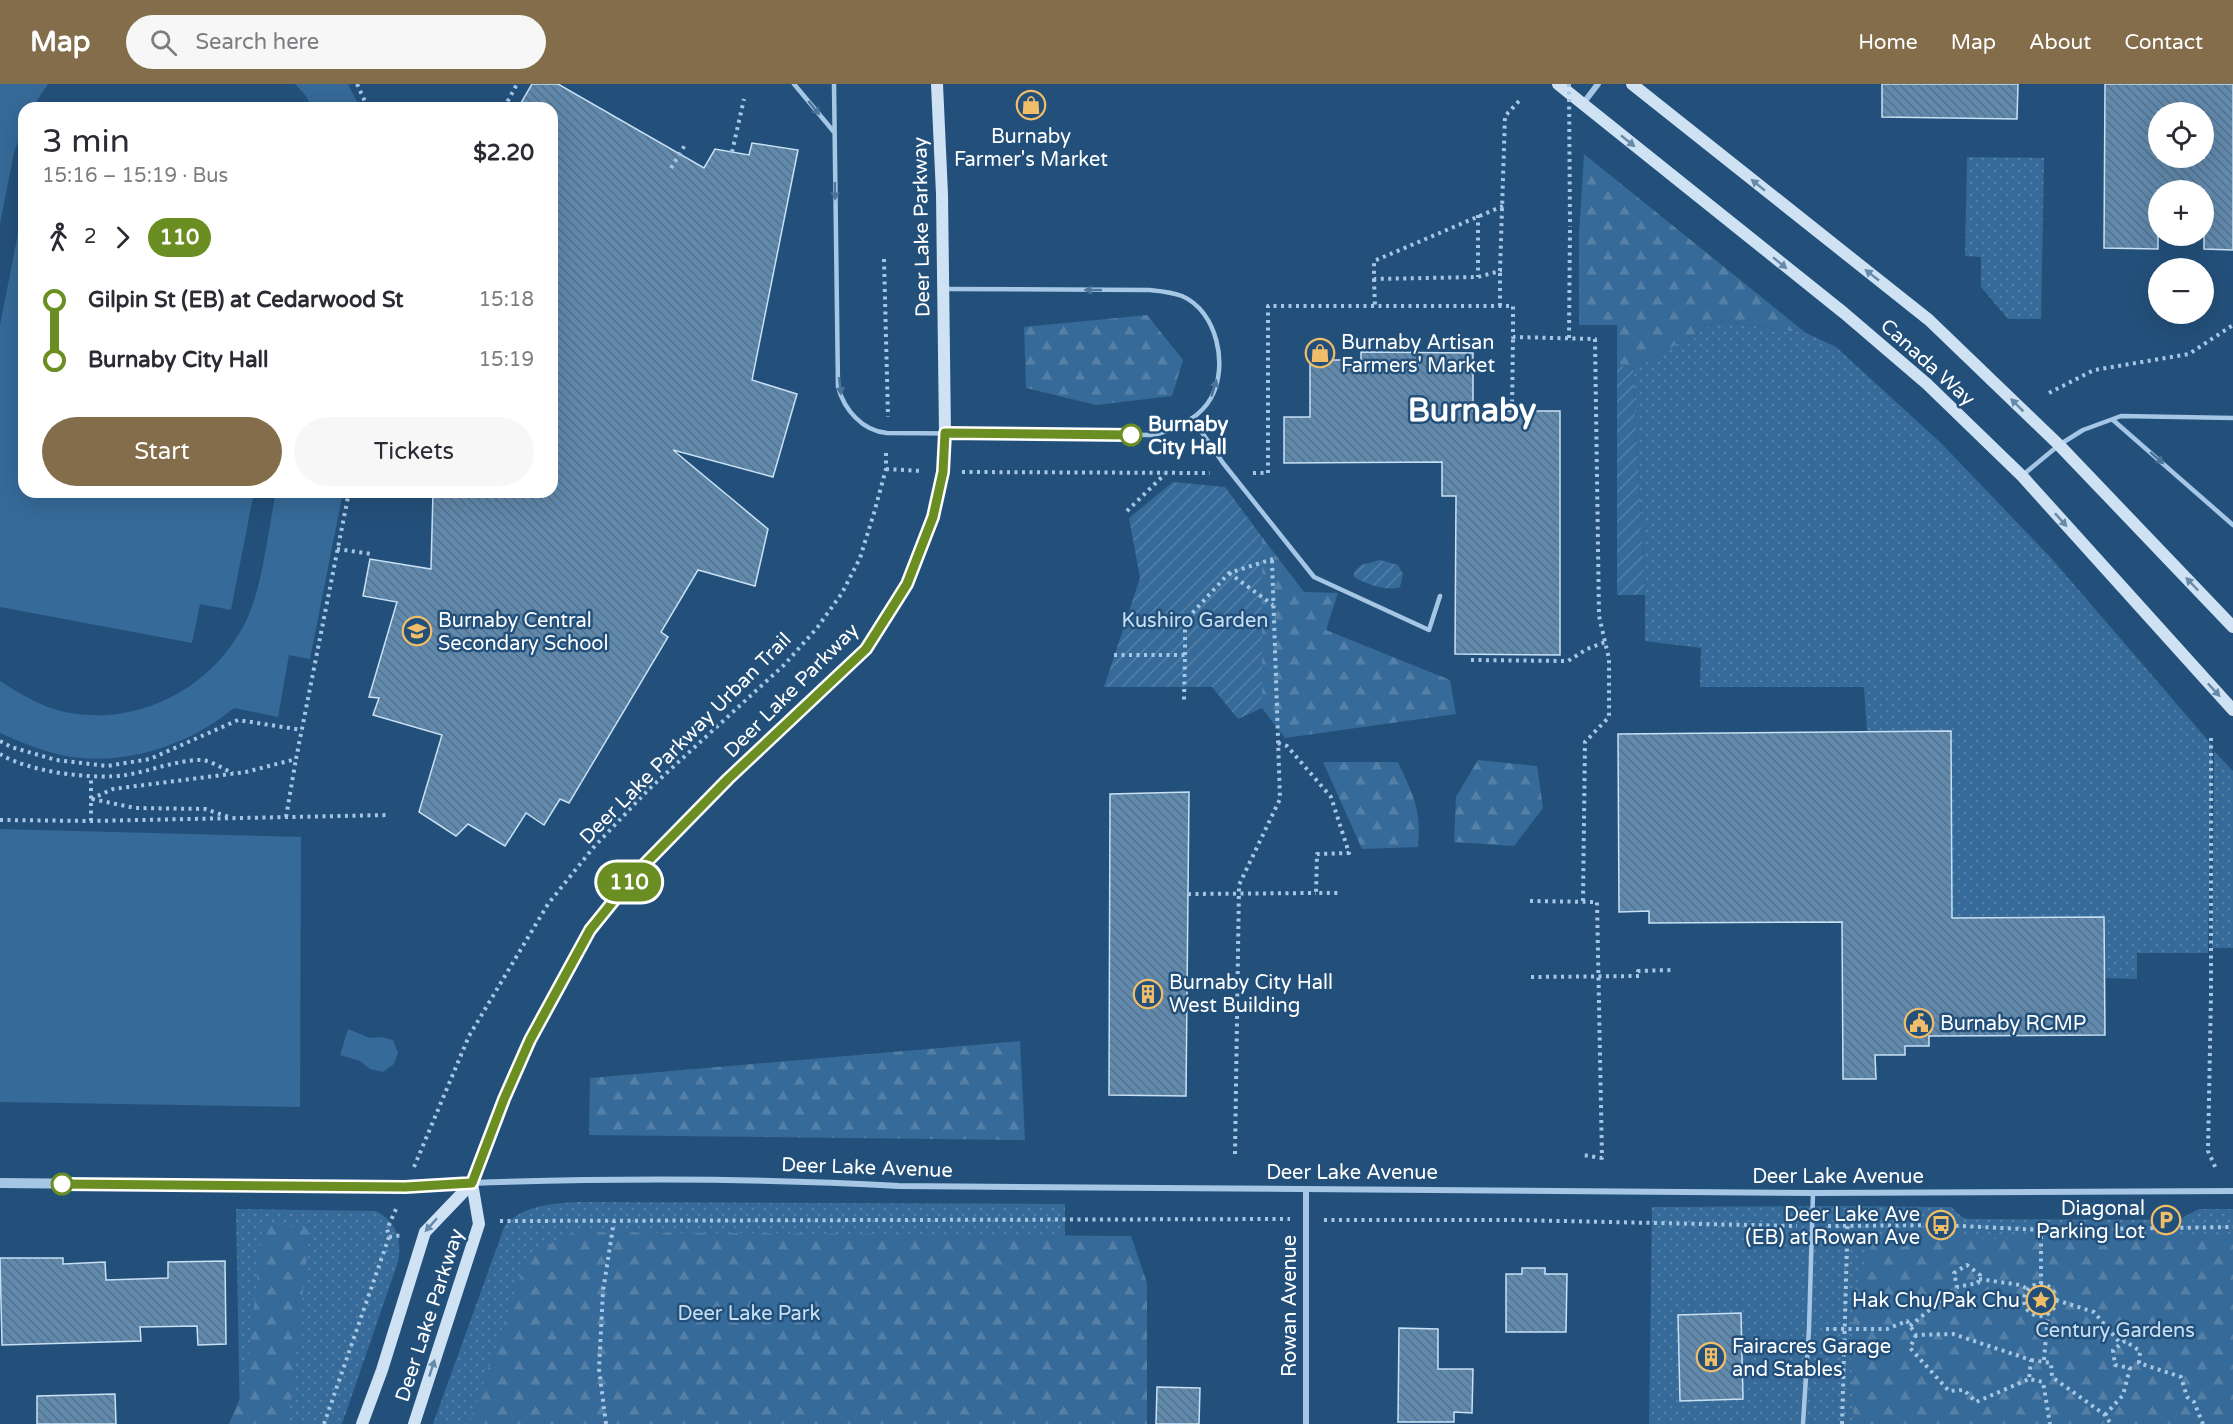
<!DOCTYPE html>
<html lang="en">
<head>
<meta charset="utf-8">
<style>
	body { margin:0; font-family:"Varela Round",sans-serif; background:#f7f7f7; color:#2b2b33; height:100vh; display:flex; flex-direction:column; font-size:22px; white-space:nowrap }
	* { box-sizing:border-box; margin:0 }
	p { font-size:20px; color:#7c7c81 }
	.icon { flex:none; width:33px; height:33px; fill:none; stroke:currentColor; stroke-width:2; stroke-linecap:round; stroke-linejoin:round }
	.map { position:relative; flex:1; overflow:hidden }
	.details { position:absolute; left:18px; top:18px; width:540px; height:396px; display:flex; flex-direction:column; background:#fff; border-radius:18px; box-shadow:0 6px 24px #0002 }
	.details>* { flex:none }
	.badge { padding:0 12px; border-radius:20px; font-size:21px; line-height:39px }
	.buttons { position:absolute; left:2148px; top:18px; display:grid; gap:12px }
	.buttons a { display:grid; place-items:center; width:66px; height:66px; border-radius:50%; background:#fff; box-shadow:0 6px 24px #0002; font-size:30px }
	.map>.badge { position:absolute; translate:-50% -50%; box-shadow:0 0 0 3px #fff }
	.legs { display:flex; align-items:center; gap:9px; height:66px; padding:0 24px; font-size:20px }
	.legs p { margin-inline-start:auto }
	.headline { display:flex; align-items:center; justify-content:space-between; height:102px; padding:0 24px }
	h1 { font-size:33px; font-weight:600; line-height:45px }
	.primary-button { display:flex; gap:12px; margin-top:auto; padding:12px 24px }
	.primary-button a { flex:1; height:69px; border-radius:36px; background:#846d4b; color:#fff; font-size:24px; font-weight:600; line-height:69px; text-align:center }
	.primary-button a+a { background:#f7f7f7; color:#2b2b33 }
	ul { padding:0 24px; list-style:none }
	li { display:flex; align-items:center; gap:21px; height:60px; font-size:22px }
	li i { display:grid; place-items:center; width:9px; height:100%; margin:0 8px; background:currentColor }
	li i::after { content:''; width:15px; height:15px; margin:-8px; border:4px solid; border-radius:50%; background:#fff }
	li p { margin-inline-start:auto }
	li:first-child i { background:linear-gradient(#0000 50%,currentColor 0) }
	li:last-child i { background:linear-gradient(currentColor 50%,#0000 0) }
	header { display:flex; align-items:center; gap:36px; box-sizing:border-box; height:84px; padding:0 30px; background:#846d4b; color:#fff }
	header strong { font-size:28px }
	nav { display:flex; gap:33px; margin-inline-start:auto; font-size:21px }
	.search { width:420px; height:54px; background:#f7f7f7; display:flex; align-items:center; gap:15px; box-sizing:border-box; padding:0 21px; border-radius:33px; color:#7c7c81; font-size:22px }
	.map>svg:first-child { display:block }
	.grass { fill:url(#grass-dots) }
	.forest { fill:url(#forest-firs) }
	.garden { fill:url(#garden-furrows) }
	.pitch { fill:#366a98 }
	.building { fill:url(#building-back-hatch); stroke:#c8e0f4; stroke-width:1.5; fill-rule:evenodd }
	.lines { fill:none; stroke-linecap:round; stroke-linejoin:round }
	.path { stroke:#a5c7e5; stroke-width:4; stroke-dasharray:3 4.5; stroke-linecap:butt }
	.service { stroke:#a5c7e5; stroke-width:4.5 }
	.minor { stroke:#a5c7e5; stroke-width:6 }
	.tertiary { stroke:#a5c7e5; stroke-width:10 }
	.secondary { stroke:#cee2f4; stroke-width:12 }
	.path-bridge { stroke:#a5c7e5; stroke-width:4; stroke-dasharray:3 4.5; stroke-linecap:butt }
	.oneway { fill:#4a749a }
	.oneway2 { fill:#678aab }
	.line-1-casing { stroke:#fff; stroke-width:14 }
	.line-1 { stroke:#6b8e23; stroke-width:9 }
	.stop-1-dot { fill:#fff; stroke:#6b8e23; stroke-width:3 }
	.labels { text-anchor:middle; stroke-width:5; stroke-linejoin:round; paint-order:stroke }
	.poi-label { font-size:20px; fill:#fff; stroke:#23507a; text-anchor:start }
	.street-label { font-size:20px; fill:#fff; stroke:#23507a }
	.stop-label { font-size:20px; font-weight:bold; fill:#fff; stroke:#23507a; text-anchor:start }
	.park-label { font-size:20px; fill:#c8e0f4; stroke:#23507a }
	.town-label { font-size:32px; font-weight:bold; fill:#fff; stroke:#23507a }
</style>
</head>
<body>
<header>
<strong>Map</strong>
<div class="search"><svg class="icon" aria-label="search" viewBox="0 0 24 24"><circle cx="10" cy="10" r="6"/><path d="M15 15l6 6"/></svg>Search here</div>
<nav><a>Home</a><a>Map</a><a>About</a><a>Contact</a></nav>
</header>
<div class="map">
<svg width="2233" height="1340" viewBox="0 0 2233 1340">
	<defs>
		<pattern id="grass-dots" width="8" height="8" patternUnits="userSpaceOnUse" patternTransform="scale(1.5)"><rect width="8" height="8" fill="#366a98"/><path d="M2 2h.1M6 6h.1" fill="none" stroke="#5480a7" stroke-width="1.8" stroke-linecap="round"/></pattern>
		<pattern id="forest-firs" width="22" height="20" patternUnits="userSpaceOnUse" patternTransform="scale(1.5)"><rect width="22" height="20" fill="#366a98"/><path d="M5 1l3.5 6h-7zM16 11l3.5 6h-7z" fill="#5480a7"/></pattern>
		<pattern id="garden-furrows" width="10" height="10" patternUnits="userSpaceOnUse" patternTransform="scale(1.5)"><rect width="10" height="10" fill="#366a98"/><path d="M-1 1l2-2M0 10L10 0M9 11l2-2" fill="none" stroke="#5480a7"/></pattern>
		<pattern id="building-back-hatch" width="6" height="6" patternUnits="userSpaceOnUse" patternTransform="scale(1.5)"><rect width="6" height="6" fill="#6089ae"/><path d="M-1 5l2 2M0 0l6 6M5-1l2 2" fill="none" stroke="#587187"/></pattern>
	</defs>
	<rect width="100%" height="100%" fill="#23507a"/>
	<g class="grass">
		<polygon points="1967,73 2044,74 2041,235 2008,235 1981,203 1981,173 1965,172"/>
		<polygon points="1718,237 1806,249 1836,263 1941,359 2052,475 2212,661 2208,869 2137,869 2137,895 2104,894 1952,834 1951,647 1867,648 1864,603 1700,603 1701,564 1645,557 1645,511 1633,285"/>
		<polygon points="2214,667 2233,687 2233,864 2212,864"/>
		<path d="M577,1118L1065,1120L1064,1340H433L505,1141C525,1121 549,1120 577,1118Z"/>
		<polygon points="1848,1122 1951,1123 1962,1133 1968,1135 2178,1136 2199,1125 2233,1125 2233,1340 1649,1340 1652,1123"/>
		<path d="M236,1125L376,1127C397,1138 402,1155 398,1178L342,1340H240Z"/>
	</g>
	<g class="forest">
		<polygon points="1584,70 1806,249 1718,237 1633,285 1617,280 1617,241 1579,241 1579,150"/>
		<polygon points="1147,231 1183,276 1172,312 1096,321 1026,304 1024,243"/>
		<polygon points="1262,453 1304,508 1338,509 1326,546 1450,596 1456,630 1285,654 1262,624"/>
		<polygon points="1478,676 1537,682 1543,724 1514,762 1454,758 1456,713"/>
		<path d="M1323,678H1398C1413,711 1422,726 1418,763L1362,765Z"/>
		<polygon points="1020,957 1025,1056 589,1051 590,994"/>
		<polygon points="263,1141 310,1144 291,1318 281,1340 229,1340 245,1302"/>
		<polygon points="574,1148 1131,1152 1147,1199 1147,1340 469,1340 528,1171"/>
		<polygon points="1911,1150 1990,1155 2233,1150 2233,1340 1854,1340 1851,1276 1855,1206 1873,1156 1891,1151"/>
	</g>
	<g class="garden">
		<polygon points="1617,280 1633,285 1645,511 1617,511"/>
		<polygon points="1173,398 1225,403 1262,453 1262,624 1238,635 1212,603 1104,603 1140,494 1129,434"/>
		<path d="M1380,476L1398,481L1403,490L1400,503C1386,508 1366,500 1354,493V488L1361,481Z"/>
	</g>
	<g class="pitch">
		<polygon points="0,0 48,0 32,24 24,24 24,40 14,69 0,140"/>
		<polygon points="295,0 348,0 360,24 312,24 306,12"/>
		<polygon points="24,119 24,408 254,408 231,526 200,520 192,559 0,523 0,241"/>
		<path d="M276,408H343L310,575L289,571L278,633L234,624C188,662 121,684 61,671C40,666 20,658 0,649V597C20,610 42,623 65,628C142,644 220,600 250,528C264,492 268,446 276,408Z"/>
		<polygon points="0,745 301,753 300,1023 0,1018"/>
		<polygon points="348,945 370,954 381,953 393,956 398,969 394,980 383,988 370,985 360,977 340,971"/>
	</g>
	<g class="building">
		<polygon points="532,0 558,0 704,84 715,65 749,71 752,59 798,66 752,296 797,310 773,393 673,366 768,445 755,502 698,486 661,548 668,553 569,719 560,715 544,741 526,729 505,762 468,740 456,752 419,728 442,651 373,631 379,614 369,613 397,518 363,512 370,475 431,485 433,408 552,408 552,24 518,24"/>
		<polygon points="1882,0 2018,0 2017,35 1882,33"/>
		<path d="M2105,0H2233V166L2204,165V106H2158V165L2104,164ZM2158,28H2204V74H2158Z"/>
		<polygon points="1361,268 1473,269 1473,327 1560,327 1560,571 1455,570 1456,412 1442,412 1442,378 1284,379 1284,333 1310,333 1310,276 1361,276"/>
		<polygon points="1951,647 1952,834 2104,833 2105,951 1929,952 1929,962 1905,962 1905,971 1875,971 1876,995 1843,995 1842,838 1649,839 1649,827 1619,828 1618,650"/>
		<polygon points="1189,708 1186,1012 1109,1011 1110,710"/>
		<polygon points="0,1174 63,1174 63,1180 105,1178 106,1196 168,1194 168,1178 225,1177 226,1260 198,1261 197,1242 140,1243 141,1257 2,1261"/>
		<polygon points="1522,1184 1545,1184 1545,1190 1567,1190 1566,1248 1506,1248 1506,1190 1522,1190"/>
		<polygon points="1741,1229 1743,1315 1680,1317 1678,1231"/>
		<polygon points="1399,1244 1438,1245 1438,1285 1473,1285 1472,1329 1454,1328 1454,1338 1398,1338"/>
		<polygon points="1157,1303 1200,1304 1199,1340 1156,1340"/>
		<polygon points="115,1310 116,1340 37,1340 37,1312"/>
	</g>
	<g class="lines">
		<g class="path">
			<polyline points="357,0 368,24"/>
			<polyline points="504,24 517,0"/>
			<polyline points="732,68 744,15"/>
			<polyline points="671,84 685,61"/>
			<polyline points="1503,122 1374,177 1374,195 1478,193 1500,187 1505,32 1521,15"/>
			<polyline points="1478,131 1478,193"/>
			<polyline points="884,175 888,333"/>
			<polyline points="1374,195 1375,222"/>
			<polyline points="1500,222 1500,187"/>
			<polyline points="1569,254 1570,143"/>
			<polyline points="2049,309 2094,286 2189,270 2233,241"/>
			<polyline points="1512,326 1513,253"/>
			<polyline points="886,385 922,387"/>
			<polyline points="962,388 1210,389"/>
			<polyline points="1253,389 1268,389 1268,222 1513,222 1513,253 1595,255 1599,532 1609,575 1609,633 1585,658 1583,817"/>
			<polyline points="1127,427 1165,390"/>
			<polyline points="337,465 372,470"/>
			<polyline points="1229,489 1273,521"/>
			<polyline points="1114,571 1185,571 1184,617"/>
			<polyline points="1185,571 1185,537 1229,489 1273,475"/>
			<polyline points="1471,576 1568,577 1587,565 1605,558"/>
			<polyline points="2211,654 2211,910 2208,1067 2217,1087"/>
			<polyline points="0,657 11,663 56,676 107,682 150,675 238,636 302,646"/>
			<polyline points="1278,659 1287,662 1331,713 1349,769 1317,770 1316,809 1341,809"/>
			<path d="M0,670C29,688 92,696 126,691C150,687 174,677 198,676C209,675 223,685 233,689"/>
			<polyline points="91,715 113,705 246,688 296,675 349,408"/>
			<polyline points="92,715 135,724 205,725 229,733"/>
			<polyline points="286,733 296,675"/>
			<polyline points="0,736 91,737 389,731"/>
			<polyline points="91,737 91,693"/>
			<polyline points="1530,817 1597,818 1602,1074 1583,1071"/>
			<polyline points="1531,893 1639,892 1638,887 1672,886"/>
			<polyline points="1235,1070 1239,801 1280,715 1272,476"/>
			<polyline points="414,1083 469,952 548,820 593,764 648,706 784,581 817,544 842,509 860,474 874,429 886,385 886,365"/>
			<polyline points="1324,1136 1515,1136 1797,1142"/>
			<polyline points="500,1137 1290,1135"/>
			<polyline points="1828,1142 1941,1141 2041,1146 2233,1143"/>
			<polyline points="389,1153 403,1151"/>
			<polyline points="1979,1195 2020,1201 2028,1205"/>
			<polyline points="2041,1200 2041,1146"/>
			<circle cx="2040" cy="1216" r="16"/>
			<polyline points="2056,1216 2094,1228 2121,1260"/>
			<polyline points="1910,1242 1957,1203 1954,1189 1967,1181 1980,1191 1978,1199 1957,1203"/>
			<polyline points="1826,1245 1887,1245 1907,1237 1916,1251 1953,1250 2031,1276 2029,1295 2043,1298 2050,1340"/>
			<polyline points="1916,1251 1910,1264 1949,1307 1964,1306 1976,1318 2029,1295"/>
			<polyline points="2031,1276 2051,1279 2052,1293 2105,1331 2111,1340"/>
			<polyline points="2044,1276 2048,1229"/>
			<polyline points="2105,1331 2123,1311 2130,1284 2115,1281 2113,1266 2125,1257 2140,1267 2139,1279 2181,1293 2187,1313 2194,1318 2203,1340"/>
			<polyline points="324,1340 389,1153 387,1145 397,1123"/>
			<polyline points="606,1340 599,1285 603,1207 614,1137"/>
			<polyline points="1842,1340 1848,1126"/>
		</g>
		<g class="service">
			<polyline points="794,0 834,48"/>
			<path d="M834,0L838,303C844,325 862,347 887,349L1154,351C1176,345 1200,334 1211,314C1229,282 1217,227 1182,212C1172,208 1160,207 1150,206L944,205"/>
			<polyline points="1192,334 1223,379 1314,493 1429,546 1440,512"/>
			<polyline points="2113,336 2233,441"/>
			<polyline points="2024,390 2059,361 2083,346 2121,332 2233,334"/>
			<polyline points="1803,1340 1809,1245 1813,1109"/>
		</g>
		<g class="minor">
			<polyline points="1582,21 1598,0"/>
			<path d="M472,1099C615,1094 757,1094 899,1102L1813,1109L2233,1107"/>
			<polyline points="1306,1340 1306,1105"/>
		</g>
		<polyline class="tertiary" points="0,1099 405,1103 472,1099"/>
		<g class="secondary">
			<polyline points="1558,0 1844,229 1927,300 2022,392 2233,626"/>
			<polyline points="1632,0 1929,236 2059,361 2233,543"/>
			<polyline points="362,1340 382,1286 425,1148 472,1099 504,1015 530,956 590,846 637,789 728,695 866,565 907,500 933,433 943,388 945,349 942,110 937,0"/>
			<polyline points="414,1340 479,1140 472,1099"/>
		</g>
		<g class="path-bridge">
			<polyline points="1569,0 1570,143"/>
			<polyline points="1188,810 1316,809"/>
		</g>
	</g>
	<defs><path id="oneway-solid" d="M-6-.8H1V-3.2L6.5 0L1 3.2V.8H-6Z" transform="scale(1.5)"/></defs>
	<g class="oneway">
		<use href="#oneway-solid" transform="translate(814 24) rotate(51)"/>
		<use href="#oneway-solid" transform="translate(835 107) rotate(89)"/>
		<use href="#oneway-solid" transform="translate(1093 206) rotate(180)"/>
		<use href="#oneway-solid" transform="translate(840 302) rotate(83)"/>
		<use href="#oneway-solid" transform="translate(1214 304) rotate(-73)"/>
		<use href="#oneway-solid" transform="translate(2157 374) rotate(41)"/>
	</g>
	<g class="oneway2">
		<use href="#oneway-solid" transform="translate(1628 57) rotate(39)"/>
		<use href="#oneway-solid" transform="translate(1758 101) rotate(-141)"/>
		<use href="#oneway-solid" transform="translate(1780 179) rotate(39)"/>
		<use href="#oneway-solid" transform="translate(1872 191) rotate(-142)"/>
		<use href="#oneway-solid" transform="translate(2017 321) rotate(-135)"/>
		<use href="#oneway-solid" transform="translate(2061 436) rotate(48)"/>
		<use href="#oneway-solid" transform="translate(2192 500) rotate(-134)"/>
		<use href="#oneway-solid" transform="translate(2214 606) rotate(47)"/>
		<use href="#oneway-solid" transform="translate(431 1141) rotate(132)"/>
		<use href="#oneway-solid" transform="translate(432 1284) rotate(-72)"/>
	</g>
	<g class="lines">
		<g class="line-1-casing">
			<polyline id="line-1" points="62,1100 405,1103 472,1099 504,1015 530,956 590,846 636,789 728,695 866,565 897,516 907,500 933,433 943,388 945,349 1131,351"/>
		</g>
		<use href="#line-1" class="line-1"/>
	</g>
	<defs>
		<g id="shop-ring" transform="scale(1.5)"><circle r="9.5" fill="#23507a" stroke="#f0bd68" stroke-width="1.5"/><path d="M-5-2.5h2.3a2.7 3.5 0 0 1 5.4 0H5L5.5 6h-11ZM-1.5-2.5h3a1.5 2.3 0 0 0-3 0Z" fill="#f0bd68"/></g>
		<g id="school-ring" transform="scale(1.5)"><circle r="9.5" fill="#23507a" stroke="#f0bd68" stroke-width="1.5"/><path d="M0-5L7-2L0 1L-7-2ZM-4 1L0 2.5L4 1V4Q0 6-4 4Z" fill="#f0bd68"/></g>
		<g id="building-ring" transform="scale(1.5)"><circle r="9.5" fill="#23507a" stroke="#f0bd68" stroke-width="1.5"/><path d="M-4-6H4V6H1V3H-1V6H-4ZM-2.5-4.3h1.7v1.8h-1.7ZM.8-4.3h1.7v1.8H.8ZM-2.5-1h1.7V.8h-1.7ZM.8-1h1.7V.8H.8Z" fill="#f0bd68"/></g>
		<g id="civic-ring" transform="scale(1.5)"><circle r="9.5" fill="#23507a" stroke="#f0bd68" stroke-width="1.5"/><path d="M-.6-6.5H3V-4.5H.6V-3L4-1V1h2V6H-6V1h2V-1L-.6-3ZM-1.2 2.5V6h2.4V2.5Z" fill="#f0bd68"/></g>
		<g id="parking-ring" transform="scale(1.5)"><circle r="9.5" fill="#23507a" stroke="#f0bd68" stroke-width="1.5"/><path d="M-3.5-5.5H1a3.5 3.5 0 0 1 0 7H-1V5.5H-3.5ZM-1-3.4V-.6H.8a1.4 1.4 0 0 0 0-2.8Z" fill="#f0bd68"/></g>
		<g id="bus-ring" transform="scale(1.5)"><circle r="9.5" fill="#23507a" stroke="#f0bd68" stroke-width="1.5"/><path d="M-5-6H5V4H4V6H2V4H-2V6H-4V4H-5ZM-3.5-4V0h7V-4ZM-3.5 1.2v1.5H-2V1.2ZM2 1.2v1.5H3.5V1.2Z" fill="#f0bd68"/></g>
		<g id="sight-ring" transform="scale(1.5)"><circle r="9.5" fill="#23507a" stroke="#f0bd68" stroke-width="1.5"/><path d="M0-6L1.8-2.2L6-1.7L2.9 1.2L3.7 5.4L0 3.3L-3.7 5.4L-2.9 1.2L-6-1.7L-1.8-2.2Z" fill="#f0bd68"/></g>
	</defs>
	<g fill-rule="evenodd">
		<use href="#shop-ring" x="1031" y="21"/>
		<use href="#shop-ring" x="1320" y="269"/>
		<use href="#school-ring" x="417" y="547"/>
		<use href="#building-ring" x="1148" y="910"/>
		<use href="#civic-ring" x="1919" y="939"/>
		<use href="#parking-ring" x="2166" y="1136"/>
		<use href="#bus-ring" x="1941" y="1141"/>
		<use href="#sight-ring" x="2041" y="1216"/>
		<use href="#building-ring" x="1711" y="1273"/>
	</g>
	<g class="stop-1-dot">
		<circle cx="1131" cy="351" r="10"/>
		<circle cx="62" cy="1100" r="10"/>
	</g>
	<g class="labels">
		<g class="poi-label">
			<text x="1031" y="59" text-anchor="middle">Burnaby<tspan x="1031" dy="23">Farmer's Market</tspan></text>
			<text x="1341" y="265">Burnaby Artisan<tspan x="1341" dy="23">Farmers' Market</tspan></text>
			<text x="438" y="543">Burnaby Central<tspan x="438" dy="23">Secondary School</tspan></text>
			<text x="1169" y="905">Burnaby City Hall<tspan x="1169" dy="23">West Building</tspan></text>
			<text x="1940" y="946">Burnaby RCMP</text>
			<text x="2145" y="1131" text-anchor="end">Diagonal<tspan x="2145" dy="23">Parking Lot</tspan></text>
			<text x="1920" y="1137" text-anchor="end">Deer Lake Ave<tspan x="1920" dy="23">(EB) at Rowan Ave</tspan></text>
			<text x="2020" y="1223" text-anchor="end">Hak Chu/Pak Chu</text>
			<text x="1732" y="1269">Fairacres Garage<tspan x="1732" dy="23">and Stables</tspan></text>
		</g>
		<g class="street-label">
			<text transform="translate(921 143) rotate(-91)" y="7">Deer Lake Parkway</text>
			<text transform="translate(1928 278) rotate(42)" y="7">Canada Way</text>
			<text transform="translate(791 606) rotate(-45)" y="7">Deer Lake Parkway</text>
			<text transform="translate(685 654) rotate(-45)" y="7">Deer Lake Parkway Urban Trail</text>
			<text transform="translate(867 1083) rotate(2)" y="7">Deer Lake Avenue</text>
			<text x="1352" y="1095">Deer Lake Avenue</text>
			<text x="1838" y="1099">Deer Lake Avenue</text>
			<text transform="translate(1289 1222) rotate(-90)" y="7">Rowan Avenue</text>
			<text transform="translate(429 1231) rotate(-72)" y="7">Deer Lake Parkway</text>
		</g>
		<g class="stop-label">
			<text x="1148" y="347">Burnaby<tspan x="1148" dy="23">City Hall</tspan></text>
		</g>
		<g class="park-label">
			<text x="1195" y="543">Kushiro Garden</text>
			<text x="749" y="1236">Deer Lake Park</text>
			<text x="2115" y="1253">Century Gardens</text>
		</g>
		<g class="town-label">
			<text x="1472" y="337">Burnaby</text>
		</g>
	</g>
</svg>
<div class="buttons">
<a><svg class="icon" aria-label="locate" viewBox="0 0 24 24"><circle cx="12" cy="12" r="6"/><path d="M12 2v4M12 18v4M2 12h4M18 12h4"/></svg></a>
<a>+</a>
<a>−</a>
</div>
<b class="badge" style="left:629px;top:798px;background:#6b8e23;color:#fff">110</b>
<section class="details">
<div class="headline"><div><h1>3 min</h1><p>15:16 – 15:19 · Bus</p></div><b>$2.20</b></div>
<div class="legs"><svg class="icon" aria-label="walk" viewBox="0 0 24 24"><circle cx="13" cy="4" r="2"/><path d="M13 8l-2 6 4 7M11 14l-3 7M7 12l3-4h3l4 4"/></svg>2<svg class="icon" aria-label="forward" viewBox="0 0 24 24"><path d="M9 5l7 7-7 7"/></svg><b class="badge" style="background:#6b8e23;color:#fff">110</b></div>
<ul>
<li><i style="color:#6b8e23"></i><b>Gilpin St (EB) at Cedarwood St</b><p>15:18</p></li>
<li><i style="color:#6b8e23"></i><b>Burnaby City Hall</b><p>15:19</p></li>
</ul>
<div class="primary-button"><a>Start</a><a>Tickets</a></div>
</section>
</div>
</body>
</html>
